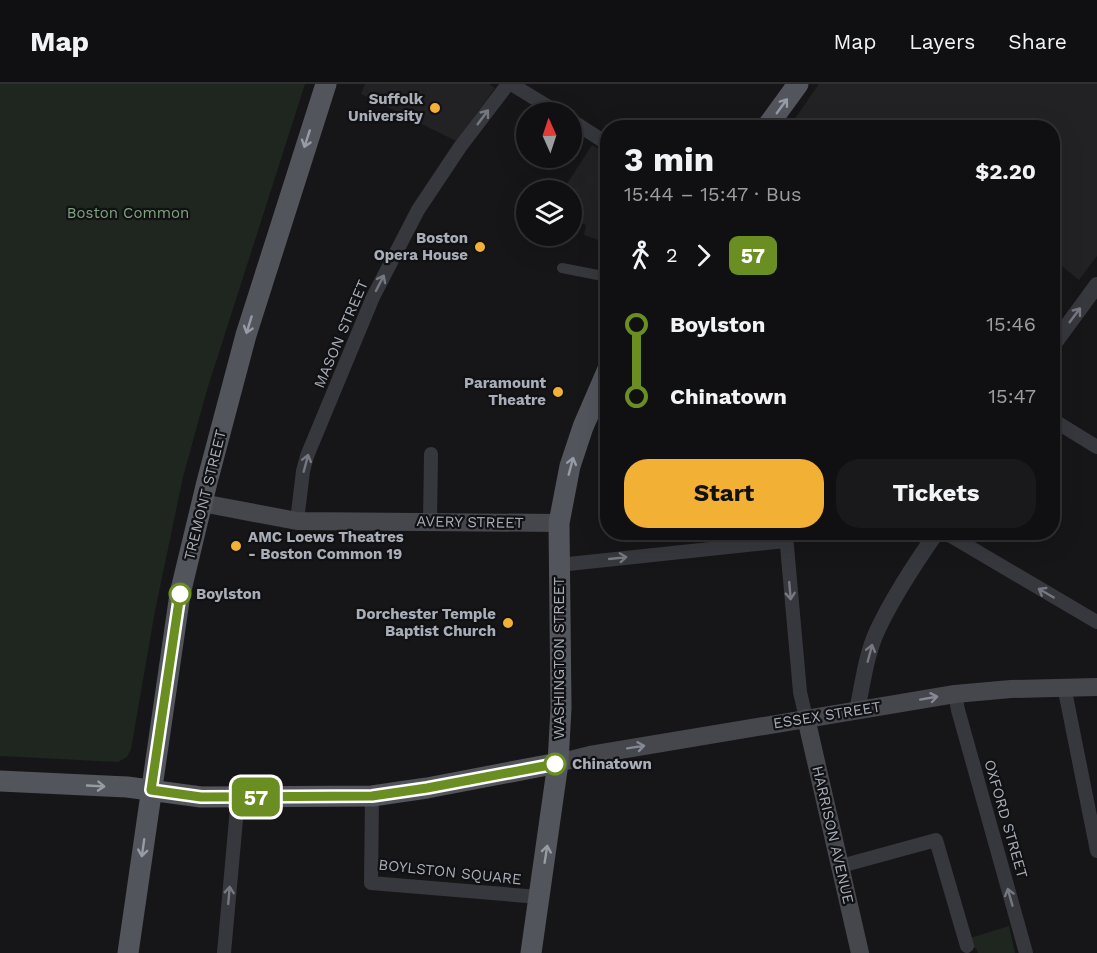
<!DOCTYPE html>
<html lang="en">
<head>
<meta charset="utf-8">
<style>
	body { margin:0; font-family:"Work Sans",sans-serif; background:#19191b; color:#f1f3f6; height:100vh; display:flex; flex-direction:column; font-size:22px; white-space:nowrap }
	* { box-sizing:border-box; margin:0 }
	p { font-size:20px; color:#9c9d9f }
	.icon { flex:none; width:33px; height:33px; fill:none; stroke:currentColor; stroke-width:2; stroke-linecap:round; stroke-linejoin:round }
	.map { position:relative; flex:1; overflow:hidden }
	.sheet { position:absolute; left:600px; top:36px; width:460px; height:420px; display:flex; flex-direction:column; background:#101012; border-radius:24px; box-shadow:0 6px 24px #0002,0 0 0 2px #303032 }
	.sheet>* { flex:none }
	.badge { padding:0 12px; border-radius:9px; font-size:21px; line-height:39px }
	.needle { width:39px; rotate:357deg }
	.fabs { position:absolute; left:516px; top:18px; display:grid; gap:12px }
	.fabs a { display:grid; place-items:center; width:66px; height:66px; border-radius:50%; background:#101012; box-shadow:0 6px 24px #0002,0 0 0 2px #303032; font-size:30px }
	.map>.badge { position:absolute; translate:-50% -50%; box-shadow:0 0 0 3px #fff }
	.legs { display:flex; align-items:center; gap:9px; height:66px; padding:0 24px; font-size:20px }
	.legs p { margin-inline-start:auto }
	.headline { display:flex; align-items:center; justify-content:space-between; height:102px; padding:0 24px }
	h1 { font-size:33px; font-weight:700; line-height:45px }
	.button { display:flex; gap:12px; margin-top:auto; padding:12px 24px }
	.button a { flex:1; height:69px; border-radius:24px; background:#f2b134; color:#111; font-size:24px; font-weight:700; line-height:69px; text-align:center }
	.button a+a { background:#19191b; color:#f1f3f6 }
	ul { padding:0 24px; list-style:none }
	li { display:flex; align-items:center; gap:21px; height:72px; font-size:22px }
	li i { display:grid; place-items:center; width:9px; height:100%; margin:0 8px; background:currentColor }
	li i::after { content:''; width:15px; height:15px; margin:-8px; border:4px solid; border-radius:50%; background:#101012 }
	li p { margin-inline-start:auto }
	li:first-child i { background:linear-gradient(#0000 50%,currentColor 0) }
	li:last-child i { background:linear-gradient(currentColor 50%,#0000 0) }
	header { display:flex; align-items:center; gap:36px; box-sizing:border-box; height:84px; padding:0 30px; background:#101012; border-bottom:2px solid #303032 }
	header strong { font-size:28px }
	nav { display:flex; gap:33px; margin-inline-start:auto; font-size:21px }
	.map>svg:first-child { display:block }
	.built { fill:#222225 }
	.green { fill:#1e261f }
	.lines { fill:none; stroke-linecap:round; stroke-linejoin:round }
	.pedestrian { stroke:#37383d; stroke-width:10 }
	.minor { stroke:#37383d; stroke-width:14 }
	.tertiary { stroke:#37383d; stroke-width:16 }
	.secondary { stroke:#45474d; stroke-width:18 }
	.primary { stroke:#53555c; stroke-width:21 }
	.oneway { stroke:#979ba6 }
	.oneway2 { stroke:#757881 }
	.oneway3 { stroke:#858993 }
	.line-1-casing { stroke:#fff; stroke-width:14 }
	.line-1 { stroke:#6b8e23; stroke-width:9 }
	.poi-dot { fill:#f2b134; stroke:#111113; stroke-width:2 }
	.stop-1-dot { fill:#fff; stroke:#6b8e23; stroke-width:3 }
	.labels { text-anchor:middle; stroke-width:4.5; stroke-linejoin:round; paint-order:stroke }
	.poi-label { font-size:15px; font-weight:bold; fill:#a8adb8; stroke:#111113; text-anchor:end }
	.park-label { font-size:15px; fill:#7fa381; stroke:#111113 }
	.street-label { font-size:15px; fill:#a8adb8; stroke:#111113 }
	.stop-label { font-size:15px; font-weight:bold; fill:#a8adb8; stroke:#111113; text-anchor:start }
</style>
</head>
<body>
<header>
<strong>Map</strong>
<nav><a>Map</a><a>Layers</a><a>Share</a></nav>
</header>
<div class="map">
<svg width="1097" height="869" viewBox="0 0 1097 869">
	<rect width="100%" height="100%" fill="#161618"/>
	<g class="built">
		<polygon points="365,0 489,0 495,4 456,57 361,10"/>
		<polygon points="819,0 1097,0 1097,172 1079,196 1053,175 1053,44 789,43"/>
		<polygon points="592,61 607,70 607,159 584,151 586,141 572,137 572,106 563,106"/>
	</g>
	<g class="green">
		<polygon points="0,0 305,0 207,306 183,393 155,527 131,665 127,673 118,678 0,672"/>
		<polygon points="1009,842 1015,869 978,869 976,864 974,864 970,854"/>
	</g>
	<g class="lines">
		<polyline class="pedestrian" points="562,184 608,193"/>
		<g class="minor">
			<polyline points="511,0 557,28"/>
			<polyline points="572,37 608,60"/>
			<polyline points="1053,336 1097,363"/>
			<polyline points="297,437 303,387 307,372 373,213 418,126 460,63 508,0"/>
			<polyline points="430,437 431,370"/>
			<polyline points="944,448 1097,538"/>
			<polyline points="786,451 800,608 806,634"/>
			<polyline points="559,481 786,457"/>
			<polyline points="1064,602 1097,767"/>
			<polyline points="955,610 958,626 1026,869"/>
			<polyline points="372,712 371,799 539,813"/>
			<polyline points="841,782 936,756 967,862"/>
			<polyline points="224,869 238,713"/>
		</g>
		<g class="tertiary">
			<polyline points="1053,261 1097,201"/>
			<path d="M857,626C863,599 866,570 878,545C894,511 916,478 937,448"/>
		</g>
		<g class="secondary">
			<polyline points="202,419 297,437 559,439"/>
			<polyline points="806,634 860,869"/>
			<polyline points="558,679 590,671 955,610 1011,605 1097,603"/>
		</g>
		<g class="primary">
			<polyline points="766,44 798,0"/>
			<polyline points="0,697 127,703 201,713 372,712 427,704 558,679"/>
			<polyline points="128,869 180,510 207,398 246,251 326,0"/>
			<polyline points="531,869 558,679 561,624 559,439 570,382 583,343 608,285"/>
		</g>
	</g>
	<defs><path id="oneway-shaft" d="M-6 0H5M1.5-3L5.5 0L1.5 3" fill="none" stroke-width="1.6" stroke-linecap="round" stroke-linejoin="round" transform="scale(1.5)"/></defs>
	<g class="oneway">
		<use href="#oneway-shaft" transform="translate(782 22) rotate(-54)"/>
		<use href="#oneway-shaft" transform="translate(307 55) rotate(108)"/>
		<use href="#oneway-shaft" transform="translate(249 241) rotate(107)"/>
		<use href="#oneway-shaft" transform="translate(571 382) rotate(-75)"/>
		<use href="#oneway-shaft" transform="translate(96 702) rotate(3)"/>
		<use href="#oneway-shaft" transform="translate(143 764) rotate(98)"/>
		<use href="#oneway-shaft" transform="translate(546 770) rotate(-81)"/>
	</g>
	<g class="oneway2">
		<use href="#oneway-shaft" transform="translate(483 33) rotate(-53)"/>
		<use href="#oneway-shaft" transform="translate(380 199) rotate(-63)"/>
		<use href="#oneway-shaft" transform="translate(1075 231) rotate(-53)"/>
		<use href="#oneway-shaft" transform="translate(306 379) rotate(-75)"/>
		<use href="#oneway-shaft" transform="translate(618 474) rotate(-6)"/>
		<use href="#oneway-shaft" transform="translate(790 507) rotate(85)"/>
		<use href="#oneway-shaft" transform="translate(1046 509) rotate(-150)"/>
		<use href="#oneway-shaft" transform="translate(870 569) rotate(-75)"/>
		<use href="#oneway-shaft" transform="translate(229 811) rotate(-85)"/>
		<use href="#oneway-shaft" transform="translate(1010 813) rotate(-106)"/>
	</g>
	<g class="oneway3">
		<use href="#oneway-shaft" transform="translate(929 614) rotate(-10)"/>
		<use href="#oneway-shaft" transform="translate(636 663) rotate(-9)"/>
	</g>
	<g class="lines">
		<g class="line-1-casing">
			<polyline id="line-1" points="180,510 151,706 201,713 372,712 427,704 555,680"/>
		</g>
		<use href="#line-1" class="line-1"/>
	</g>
	<g class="poi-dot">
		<circle cx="435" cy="24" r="6"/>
		<circle cx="480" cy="163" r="6"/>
		<circle cx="558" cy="308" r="6"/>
		<circle cx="236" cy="462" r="6"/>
		<circle cx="508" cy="539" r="6"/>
	</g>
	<g class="stop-1-dot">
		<circle cx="180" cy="510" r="10"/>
		<circle cx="555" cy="680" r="10"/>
	</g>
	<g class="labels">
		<g class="poi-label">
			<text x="423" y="20">Suffolk<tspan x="423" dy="17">University</tspan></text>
			<text x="468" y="159">Boston<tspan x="468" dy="17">Opera House</tspan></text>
			<text x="546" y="304">Paramount<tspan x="546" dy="17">Theatre</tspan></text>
			<text x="248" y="458" text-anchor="start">AMC Loews Theatres<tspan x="248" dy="17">- Boston Common 19</tspan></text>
			<text x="496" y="535">Dorchester Temple<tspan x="496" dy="17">Baptist Church</tspan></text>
		</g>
		<g class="park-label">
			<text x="128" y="134">Boston Common</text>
		</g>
		<g class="street-label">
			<text transform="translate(341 250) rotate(-67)" y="5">MASON STREET</text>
			<text transform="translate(205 411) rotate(-76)" y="5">TREMONT STREET</text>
			<text transform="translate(470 438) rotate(1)" y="5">AVERY STREET</text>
			<text transform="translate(559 574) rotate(-90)" y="5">WASHINGTON STREET</text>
			<text transform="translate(827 631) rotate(-9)" y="5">ESSEX STREET</text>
			<text transform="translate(1006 735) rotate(74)" y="5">OXFORD STREET</text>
			<text transform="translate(833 751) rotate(77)" y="5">HARRISON AVENUE</text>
			<text transform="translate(450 788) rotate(6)" y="5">BOYLSTON SQUARE</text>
		</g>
		<g class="stop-label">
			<text x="196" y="515">Boylston</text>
			<text x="572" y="685">Chinatown</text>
		</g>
	</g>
</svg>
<div class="fabs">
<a><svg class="needle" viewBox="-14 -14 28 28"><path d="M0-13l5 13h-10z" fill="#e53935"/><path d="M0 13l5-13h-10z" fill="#9c9d9f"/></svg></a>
<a><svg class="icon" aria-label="layers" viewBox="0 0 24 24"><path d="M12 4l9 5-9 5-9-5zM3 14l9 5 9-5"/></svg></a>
</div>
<b class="badge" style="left:256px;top:713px;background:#6b8e23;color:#fff">57</b>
<section class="sheet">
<div class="headline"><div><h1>3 min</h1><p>15:44 – 15:47 · Bus</p></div><b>$2.20</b></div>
<div class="legs"><svg class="icon" aria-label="walk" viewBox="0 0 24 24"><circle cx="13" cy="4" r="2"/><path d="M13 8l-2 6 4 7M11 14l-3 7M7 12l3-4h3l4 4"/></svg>2<svg class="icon" aria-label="forward" viewBox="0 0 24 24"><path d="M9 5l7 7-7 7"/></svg><b class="badge" style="background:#6b8e23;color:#fff">57</b></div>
<ul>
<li><i style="color:#6b8e23"></i><b>Boylston</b><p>15:46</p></li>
<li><i style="color:#6b8e23"></i><b>Chinatown</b><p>15:47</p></li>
</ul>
<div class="button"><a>Start</a><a>Tickets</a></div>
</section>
</div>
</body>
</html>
